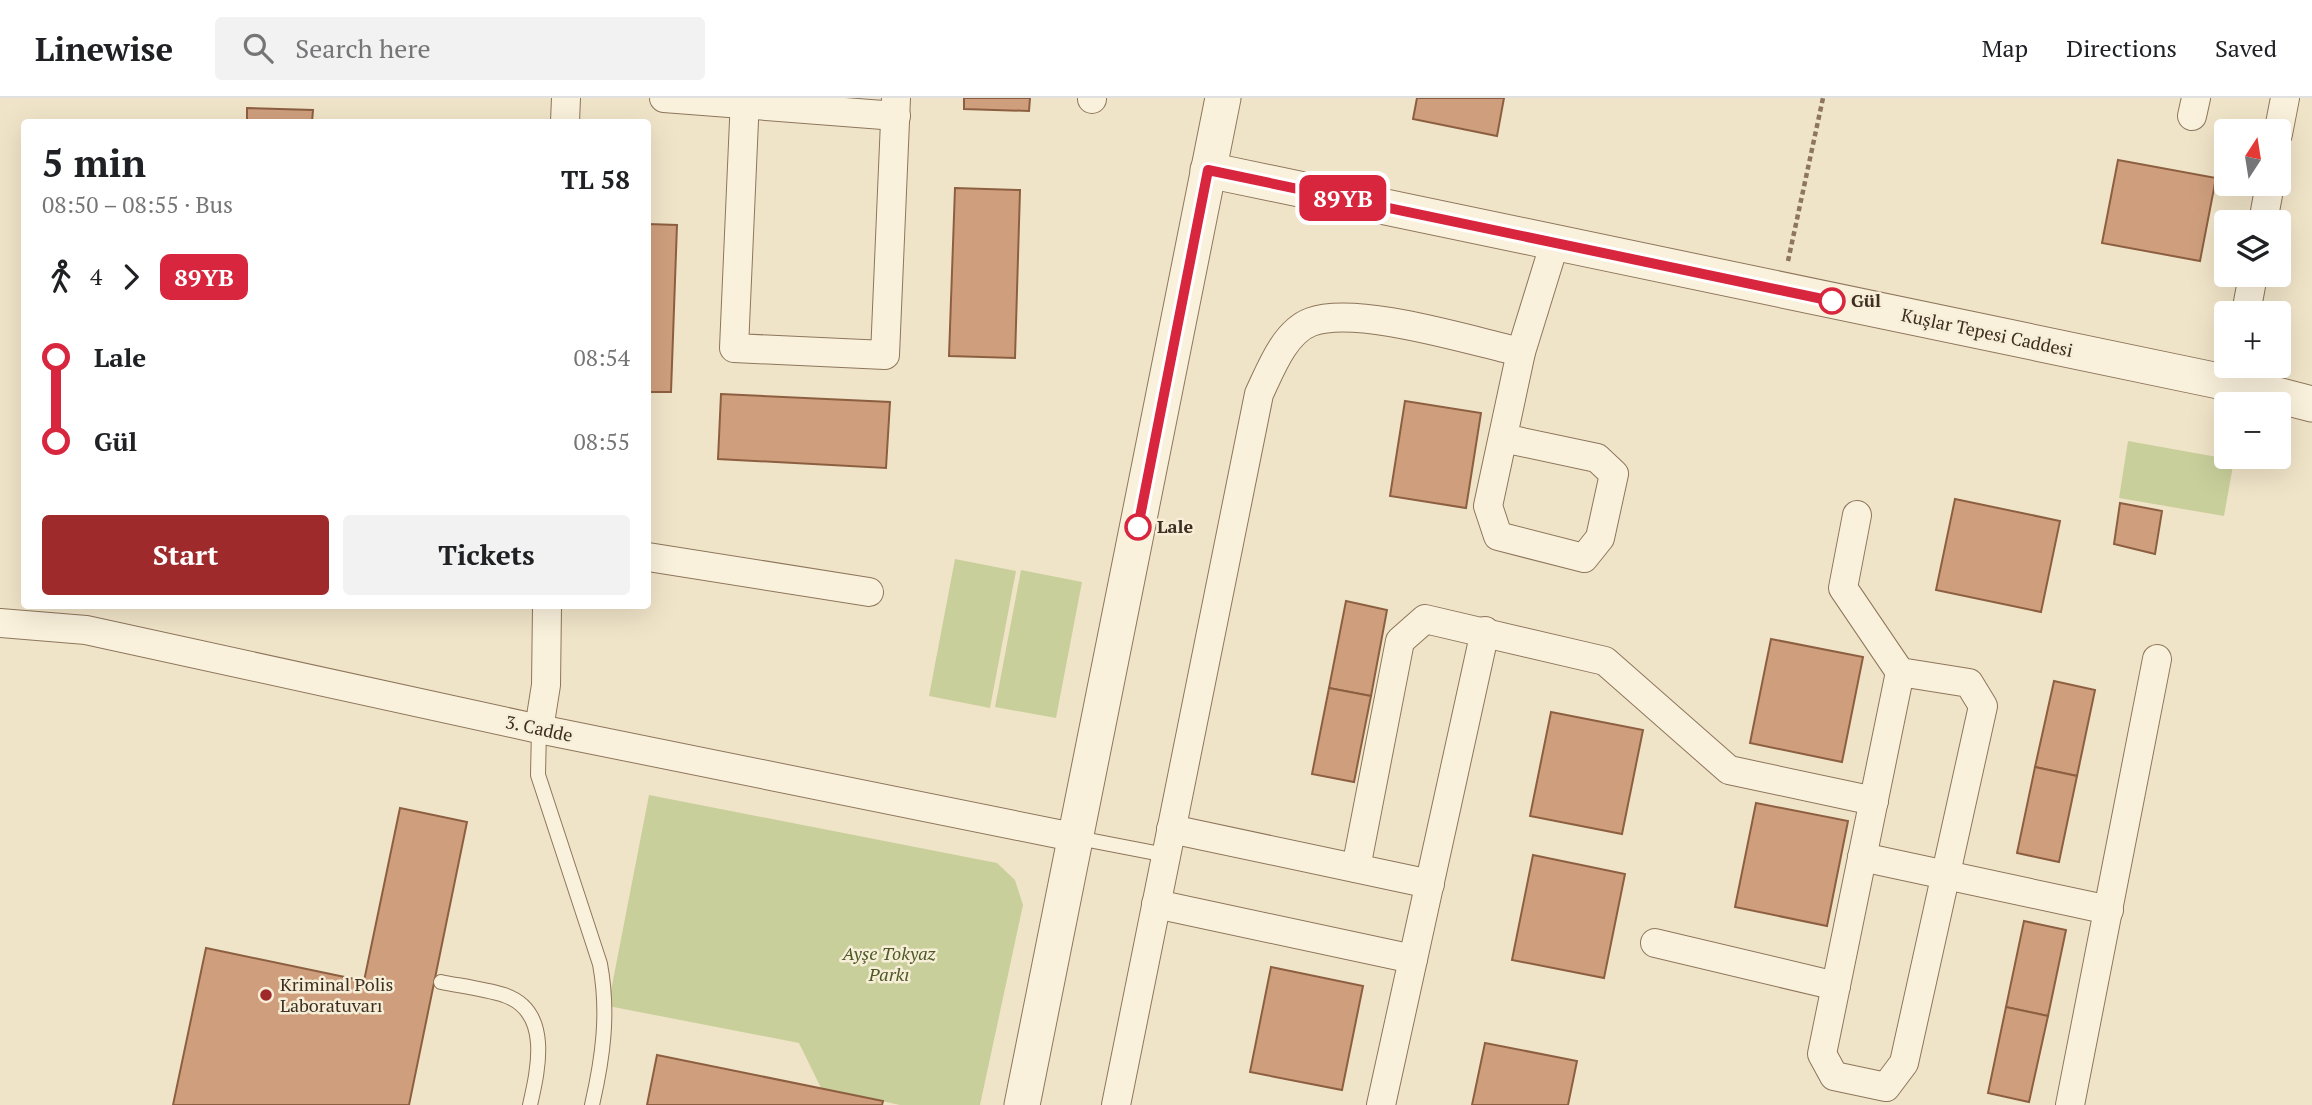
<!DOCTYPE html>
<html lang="en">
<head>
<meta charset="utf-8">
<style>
	body { margin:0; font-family:"PT Serif",serif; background:#f2f2f2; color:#202124; height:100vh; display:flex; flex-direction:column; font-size:26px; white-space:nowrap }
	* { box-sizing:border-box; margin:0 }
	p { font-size:23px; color:#757577 }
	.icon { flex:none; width:38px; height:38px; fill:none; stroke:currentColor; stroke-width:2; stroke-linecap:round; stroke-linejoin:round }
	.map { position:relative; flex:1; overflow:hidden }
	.drawer { position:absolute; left:21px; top:21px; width:630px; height:490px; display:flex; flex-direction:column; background:#fff; border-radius:7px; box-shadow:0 7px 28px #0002 }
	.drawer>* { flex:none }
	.badge { padding:0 14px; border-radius:10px; font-size:24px; line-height:46px }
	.needle { width:46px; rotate:12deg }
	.controls { position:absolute; left:2214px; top:21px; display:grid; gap:14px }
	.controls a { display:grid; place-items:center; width:77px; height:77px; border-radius:7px; background:#fff; box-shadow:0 7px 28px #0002; font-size:35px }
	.map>.badge { position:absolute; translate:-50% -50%; box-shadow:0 0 0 4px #fff }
	.legs { display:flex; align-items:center; gap:10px; height:77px; padding:0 21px; font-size:23px }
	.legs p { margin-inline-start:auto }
	.summary { display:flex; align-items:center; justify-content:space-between; height:119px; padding:0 21px }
	h1 { font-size:38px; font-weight:700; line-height:52px }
	.cta { display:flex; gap:14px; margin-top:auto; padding:14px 21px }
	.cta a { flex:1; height:80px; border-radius:7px; background:#9e2a2b; color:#fff; font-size:28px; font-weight:700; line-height:80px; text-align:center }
	.cta a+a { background:#f2f2f2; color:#202124 }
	ul { padding:0 21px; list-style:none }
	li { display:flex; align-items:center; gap:24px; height:84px; font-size:26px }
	li i { display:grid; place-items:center; width:10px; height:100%; margin:0 9px; background:currentColor }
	li i::after { content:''; width:18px; height:18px; margin:-9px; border:5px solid; border-radius:50%; background:#fff }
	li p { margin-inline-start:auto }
	li:first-child i { background:linear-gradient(#0000 50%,currentColor 0) }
	li:last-child i { background:linear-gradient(currentColor 50%,#0000 0) }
	header { display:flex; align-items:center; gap:42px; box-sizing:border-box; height:98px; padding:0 35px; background:#fff; border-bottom:2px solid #e0e0e0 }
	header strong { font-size:33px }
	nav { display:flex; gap:38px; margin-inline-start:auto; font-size:24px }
	.search { width:490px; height:63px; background:#f2f2f2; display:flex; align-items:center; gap:18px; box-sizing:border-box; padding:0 24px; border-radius:7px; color:#757577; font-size:26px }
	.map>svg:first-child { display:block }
	.park { fill:#c9cf9b }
	.building { fill:#cf9f7d; stroke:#8d5f41; stroke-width:2 }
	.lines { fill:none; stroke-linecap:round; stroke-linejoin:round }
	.service-casing { stroke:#8d765c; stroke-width:16 }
	.minor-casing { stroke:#8d765c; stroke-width:30 }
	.tertiary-casing { stroke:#8d765c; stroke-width:37 }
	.path { stroke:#8d765c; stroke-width:4.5; stroke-dasharray:5 3.5; stroke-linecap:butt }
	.service { stroke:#faf1dc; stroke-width:14 }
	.minor { stroke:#faf1dc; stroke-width:28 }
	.tertiary { stroke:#faf1dc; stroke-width:35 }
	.line-1-casing { stroke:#fff; stroke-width:16 }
	.line-1 { stroke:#d7263d; stroke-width:10 }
	.stop-1-dot { fill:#fff; stroke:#d7263d; stroke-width:3.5 }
	.poi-dot { fill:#9e2a2b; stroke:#f7eed8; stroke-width:2.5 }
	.labels { text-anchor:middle; stroke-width:5; stroke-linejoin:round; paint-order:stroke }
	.stop-label { font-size:18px; font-weight:bold; fill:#3d2e20; stroke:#f7eed8; text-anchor:start }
	.street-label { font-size:18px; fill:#3d2e20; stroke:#f7eed8 }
	.park-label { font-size:18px; font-style:italic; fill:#4d5a26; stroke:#f7eed8 }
	.poi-label { font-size:18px; fill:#3d2e20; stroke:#f7eed8; text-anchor:start }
</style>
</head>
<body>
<header>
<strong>Linewise</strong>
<div class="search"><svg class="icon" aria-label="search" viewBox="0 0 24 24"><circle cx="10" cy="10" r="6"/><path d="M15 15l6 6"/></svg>Search here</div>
<nav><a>Map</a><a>Directions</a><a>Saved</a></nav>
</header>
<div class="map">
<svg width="2312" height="1007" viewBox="0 0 2312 1007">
	<rect width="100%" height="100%" fill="#f0e4c8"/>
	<g class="park">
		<polygon points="2128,343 2234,362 2224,418 2119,400"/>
		<polygon points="955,461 1016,473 990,610 929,598"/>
		<polygon points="1021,472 1082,484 1056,620 995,609"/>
		<polygon points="649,697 997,765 1015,782 1023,807 980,1007 900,1007 821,990 799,945 608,908"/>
	</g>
	<g class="building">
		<polygon points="964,0 1030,0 1029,13 964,11"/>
		<polygon points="1417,0 1504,0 1497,38 1413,21"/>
		<polygon points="247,10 313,12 312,24 247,24"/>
		<polygon points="2118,62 2216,80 2200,163 2102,145"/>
		<polygon points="955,90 1020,92 1015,260 949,258"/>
		<polygon points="648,126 677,127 671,294 648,294"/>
		<polygon points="721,296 890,304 886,370 718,361"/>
		<polygon points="1405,303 1481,315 1466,410 1390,398"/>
		<polygon points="1955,401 2060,423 2041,514 1936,492"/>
		<polygon points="2120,405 2162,413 2155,456 2114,446"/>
		<polygon points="1346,503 1387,512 1371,598 1329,590"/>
		<polygon points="1771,541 1863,559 1842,664 1750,645"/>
		<polygon points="2054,583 2095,592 2077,678 2035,669"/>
		<polygon points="1329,590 1371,598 1354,684 1312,676"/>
		<polygon points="1551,614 1643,632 1622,736 1530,718"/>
		<polygon points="2035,669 2077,678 2059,764 2017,755"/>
		<polygon points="1756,705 1848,723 1827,828 1735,809"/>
		<polygon points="400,710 467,724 409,1007 173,1007 206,850 364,883"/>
		<polygon points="1533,757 1625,776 1604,880 1512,862"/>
		<polygon points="2024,823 2066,832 2048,918 2006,909"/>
		<polygon points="1271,869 1363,888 1342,992 1250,974"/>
		<polygon points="2006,909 2048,918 2029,1004 1988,995"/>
		<polygon points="1485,945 1577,963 1568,1007 1472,1007"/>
		<polygon points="657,957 883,1003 882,1007 647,1007"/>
	</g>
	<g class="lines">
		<g class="service-casing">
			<g id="service">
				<path d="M539,631L538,677L600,866C609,915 603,959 592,1007"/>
				<polyline points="1078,740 1166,757"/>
				<path d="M441,884C461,888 484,891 504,897C552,913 538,972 530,1007"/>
			</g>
		</g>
		<g class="minor-casing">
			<g id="minor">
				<polyline points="664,0 896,18"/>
				<polyline points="745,0 734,250 885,257 896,0"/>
				<polyline points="1092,1 1092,0"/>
				<polyline points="2192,18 2196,0"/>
				<polyline points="565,24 566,0"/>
				<polyline points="2278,36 2285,0"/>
				<polyline points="2263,124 2270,86"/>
				<polyline points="2246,215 2253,177"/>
				<polyline points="1503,340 1597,360 1614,376 1600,440 1584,460 1498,438 1488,408 1521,254 1555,144"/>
				<polyline points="1857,417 1843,490 1900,574 1822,956 1834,978 1886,989 1904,965 1983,608 1969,585 1900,574"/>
				<polyline points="648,459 869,494"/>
				<polyline points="0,525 86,532 539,631 1078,740"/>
				<polyline points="539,631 546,587 547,508"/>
				<polyline points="1171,731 1430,786"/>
				<polyline points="1862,759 2109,812"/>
				<polyline points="1356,770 1400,543 1425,521 1605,563 1729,672 1874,703"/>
				<polyline points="1156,806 1413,861"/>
				<polyline points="1655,845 1836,888"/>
				<path d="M1116,1007L1259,296C1270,273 1284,234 1311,224C1357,207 1471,243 1521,254"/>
				<polyline points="1381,1007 1485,533"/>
				<polyline points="2070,1007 2157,561"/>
			</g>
		</g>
		<g class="tertiary-casing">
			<g id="tertiary">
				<polyline points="1208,72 2233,286 2312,306"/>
				<polyline points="1022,1007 1223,0"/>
			</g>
		</g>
		<polyline class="path" points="1788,163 1823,0"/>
		<use href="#service" class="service"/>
		<use href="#minor" class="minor"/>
		<use href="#tertiary" class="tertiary"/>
	</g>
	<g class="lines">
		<g class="line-1-casing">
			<polyline id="line-1" points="1138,429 1208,72 1832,203"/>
		</g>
		<use href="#line-1" class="line-1"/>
	</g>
	<g class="stop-1-dot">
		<circle cx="1832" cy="203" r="12"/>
		<circle cx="1138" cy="429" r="12"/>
	</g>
	<circle class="poi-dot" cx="266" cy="897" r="7"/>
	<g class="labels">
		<g class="stop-label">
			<text x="1851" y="209">Gül</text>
			<text x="1157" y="435">Lale</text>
		</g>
		<g class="street-label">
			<text transform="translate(1987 235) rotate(12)" y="6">Kuşlar Tepesi Caddesi</text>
			<text transform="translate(539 631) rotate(12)" y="6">3. Cadde</text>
		</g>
		<g class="park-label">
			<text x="889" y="862">Ayşe Tokyaz<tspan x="889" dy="21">Parkı</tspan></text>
		</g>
		<g class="poi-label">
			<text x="280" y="893">Kriminal Polis<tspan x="280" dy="21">Laboratuvarı</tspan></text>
		</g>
	</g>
</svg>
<div class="controls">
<a><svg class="needle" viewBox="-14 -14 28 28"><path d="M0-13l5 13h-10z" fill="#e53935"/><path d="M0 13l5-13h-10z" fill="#757577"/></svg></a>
<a><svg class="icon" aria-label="layers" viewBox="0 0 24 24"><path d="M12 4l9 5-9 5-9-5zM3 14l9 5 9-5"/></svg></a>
<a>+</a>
<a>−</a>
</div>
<b class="badge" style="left:1343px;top:100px;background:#d7263d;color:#fff">89YB</b>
<section class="drawer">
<div class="summary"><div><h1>5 min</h1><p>08:50 – 08:55 · Bus</p></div><b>TL 58</b></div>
<div class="legs"><svg class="icon" aria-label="walk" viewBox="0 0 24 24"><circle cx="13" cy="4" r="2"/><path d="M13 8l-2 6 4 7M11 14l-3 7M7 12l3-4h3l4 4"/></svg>4<svg class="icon" aria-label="forward" viewBox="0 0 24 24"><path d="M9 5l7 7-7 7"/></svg><b class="badge" style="background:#d7263d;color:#fff">89YB</b></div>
<ul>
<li><i style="color:#d7263d"></i><b>Lale</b><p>08:54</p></li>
<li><i style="color:#d7263d"></i><b>Gül</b><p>08:55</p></li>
</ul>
<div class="cta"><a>Start</a><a>Tickets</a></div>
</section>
</div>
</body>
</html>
